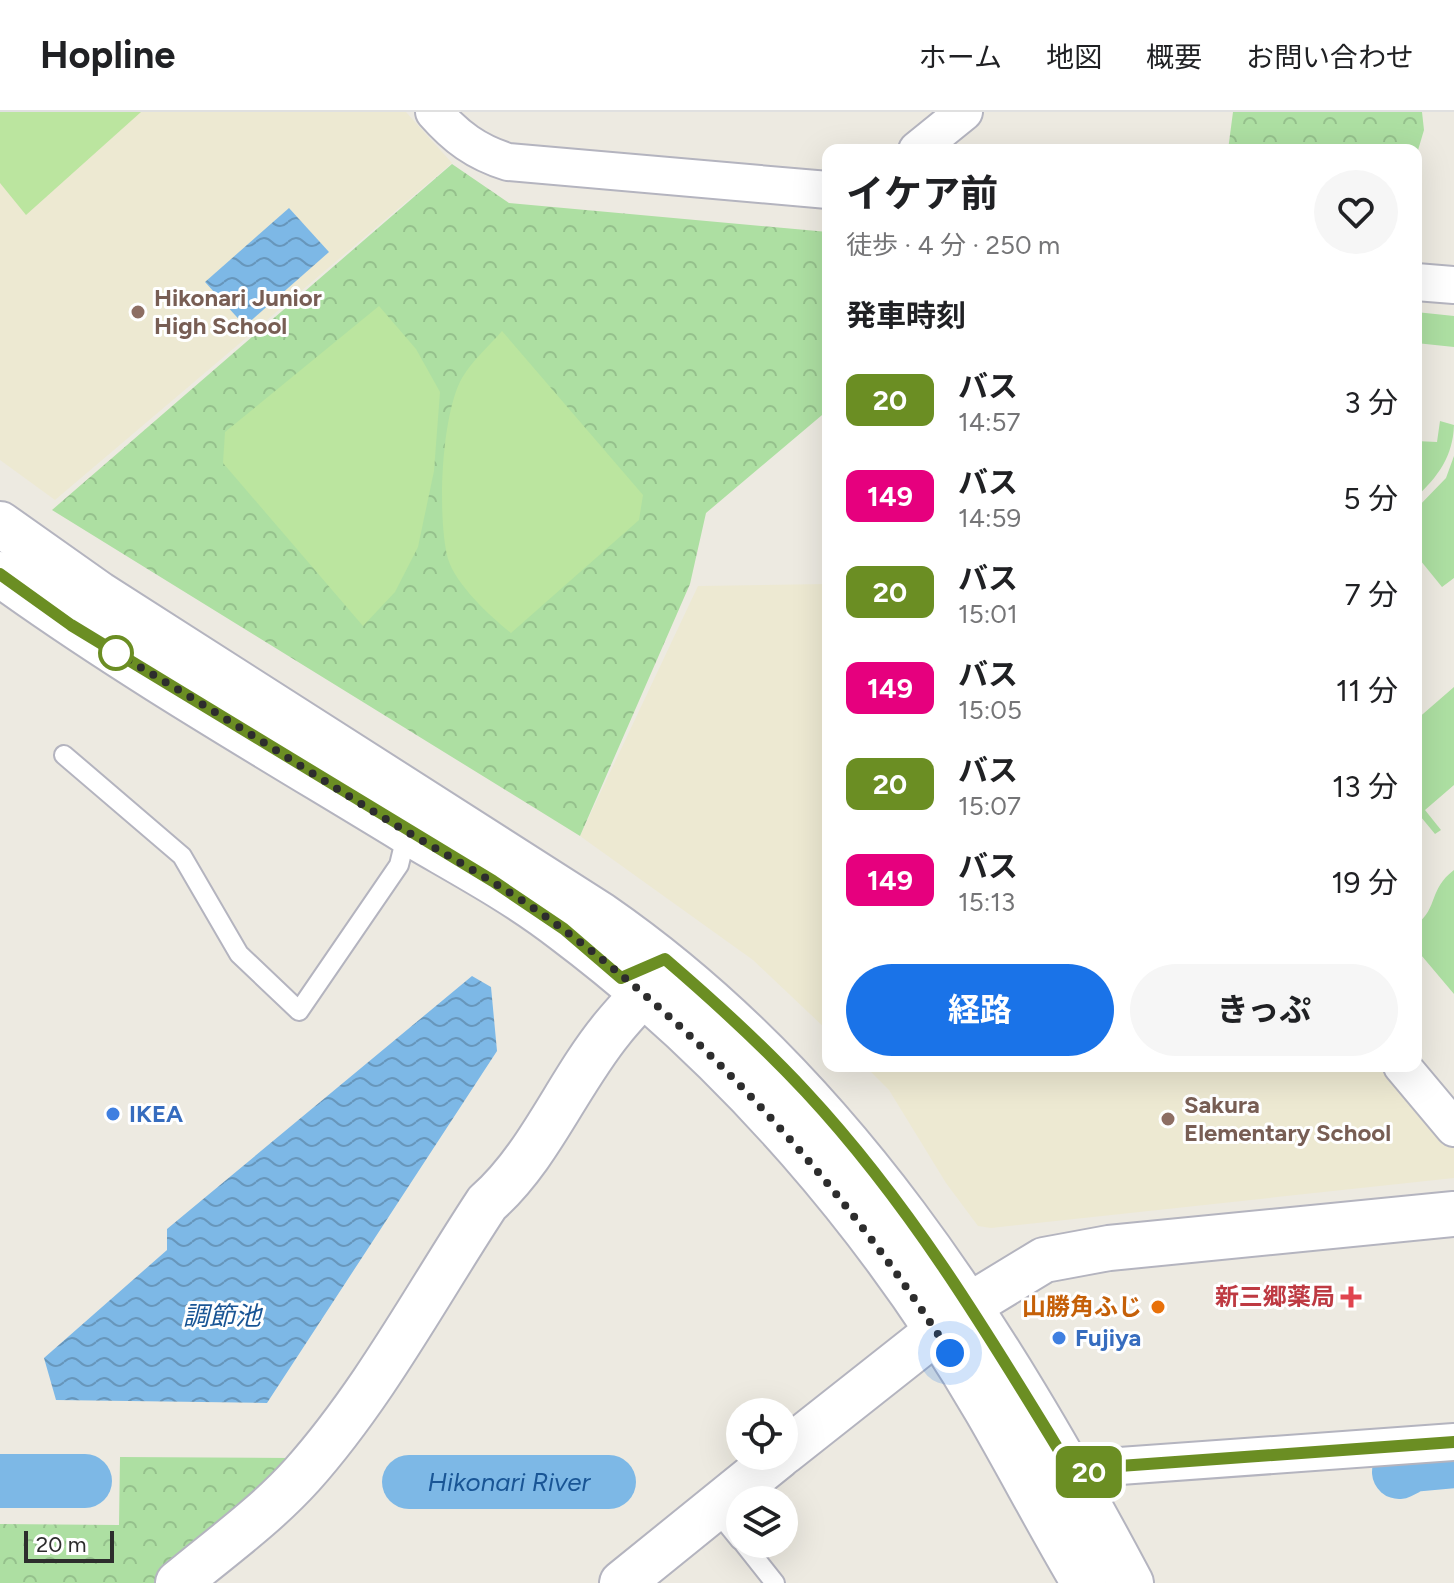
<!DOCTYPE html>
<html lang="ja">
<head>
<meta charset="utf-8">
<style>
	body { margin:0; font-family:Figtree,"Noto Sans JP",sans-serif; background:#f6f6f6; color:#202124; height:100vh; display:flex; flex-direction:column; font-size:30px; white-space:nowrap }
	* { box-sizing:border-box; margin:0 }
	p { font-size:26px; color:#757577 }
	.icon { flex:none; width:44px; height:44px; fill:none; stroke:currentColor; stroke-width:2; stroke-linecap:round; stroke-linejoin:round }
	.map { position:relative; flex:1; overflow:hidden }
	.sheet { position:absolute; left:822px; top:32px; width:600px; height:928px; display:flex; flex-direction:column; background:#fff; border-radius:16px; box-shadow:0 8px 32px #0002 }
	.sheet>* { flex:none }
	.badge { padding:0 16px; border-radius:12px; font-size:28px; line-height:52px }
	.fabs { position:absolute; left:726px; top:1286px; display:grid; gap:16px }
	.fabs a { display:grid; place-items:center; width:72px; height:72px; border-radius:50%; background:#fff; box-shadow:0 8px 32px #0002; font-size:40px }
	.scale { position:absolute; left:24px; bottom:20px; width:90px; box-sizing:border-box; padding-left:8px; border:4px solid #2d2d2d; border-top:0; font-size:22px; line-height:28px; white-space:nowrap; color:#2d2d2d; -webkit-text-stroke:6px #fff; paint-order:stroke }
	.you { position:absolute; width:40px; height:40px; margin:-20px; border:6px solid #fff; border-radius:50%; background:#1a73e8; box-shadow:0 0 0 12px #1a73e833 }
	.map>.badge { position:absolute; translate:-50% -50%; box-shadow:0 0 0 4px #fff }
	h2 { padding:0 24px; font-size:30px; line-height:72px }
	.round { display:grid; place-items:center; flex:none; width:84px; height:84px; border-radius:42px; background:#f6f6f6 }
	.summary { display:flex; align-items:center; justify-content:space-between; height:136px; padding:0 24px }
	h1 { font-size:38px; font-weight:700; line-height:60px }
	.action { display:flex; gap:16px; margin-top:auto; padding:16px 24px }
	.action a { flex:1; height:92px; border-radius:48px; background:#1a73e8; color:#fff; font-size:32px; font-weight:700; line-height:92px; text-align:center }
	.action a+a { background:#f6f6f6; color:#202124 }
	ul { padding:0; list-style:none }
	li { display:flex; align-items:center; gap:24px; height:96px; padding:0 24px }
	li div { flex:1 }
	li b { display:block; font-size:30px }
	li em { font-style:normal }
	li .badge { min-width:88px; font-weight:700; text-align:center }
	header { display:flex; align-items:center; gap:48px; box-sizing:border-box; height:112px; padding:0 40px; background:#fff; border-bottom:2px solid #e0e0e0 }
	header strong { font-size:38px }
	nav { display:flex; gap:44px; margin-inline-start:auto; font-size:28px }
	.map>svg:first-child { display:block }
	.education { fill:#ede9d2 }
	.grass { fill:#addfa2 }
	.forest { fill:url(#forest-crowns) }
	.pitch { fill:#bbe59f }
	.water { fill:url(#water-waves) }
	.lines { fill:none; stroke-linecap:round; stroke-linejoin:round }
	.river { stroke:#7db8e6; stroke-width:54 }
	.service-casing { stroke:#b4b4bf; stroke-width:22 }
	.minor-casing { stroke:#b4b4bf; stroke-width:40 }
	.tertiary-casing { stroke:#b4b4bf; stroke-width:48 }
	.service { stroke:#fff; stroke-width:18 }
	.minor { stroke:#fff; stroke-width:36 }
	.tertiary { stroke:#fff; stroke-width:44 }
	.line-casing { stroke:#fff; stroke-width:18 }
	.line { stroke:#6b8e23; stroke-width:12 }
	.walk { stroke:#2d2d2d; stroke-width:8; stroke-dasharray:0 14.4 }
	.education-dot { fill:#8d6e63; stroke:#fff; stroke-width:3 }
	.stop-dot { fill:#fff; stroke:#6b8e23; stroke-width:4 }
	.shop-dot { fill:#3f7fe0; stroke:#fff; stroke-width:3 }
	.health-dot { fill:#e0444e; stroke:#fff; stroke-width:3 }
	.food-dot { fill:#e8710a; stroke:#fff; stroke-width:3 }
	.labels { text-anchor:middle; stroke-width:6; stroke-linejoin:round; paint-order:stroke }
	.education-label { font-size:24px; font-weight:bold; fill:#785e54; stroke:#fff; text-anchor:start }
	.shop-label { font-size:24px; font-weight:bold; fill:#366cbe; stroke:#fff; text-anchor:start }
	.health-label { font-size:24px; font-weight:bold; fill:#be3a42; stroke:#fff; text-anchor:end }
	.food-label { font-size:24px; font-weight:bold; fill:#c56008; stroke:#fff; text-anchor:end }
	.water-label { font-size:26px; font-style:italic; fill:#195595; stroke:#fff }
</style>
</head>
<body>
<header>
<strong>Hopline</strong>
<nav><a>ホーム</a><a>地図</a><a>概要</a><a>お問い合わせ</a></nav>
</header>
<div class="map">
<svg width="1454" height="1471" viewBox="0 0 1454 1471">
	<defs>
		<pattern id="forest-crowns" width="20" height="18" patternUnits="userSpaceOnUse" patternTransform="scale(2)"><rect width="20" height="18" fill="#addfa2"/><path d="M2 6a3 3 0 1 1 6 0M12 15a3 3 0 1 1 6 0" fill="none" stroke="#95c08c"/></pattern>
		<pattern id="water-waves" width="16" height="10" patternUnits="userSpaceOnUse" patternTransform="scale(2)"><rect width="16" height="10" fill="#7db8e6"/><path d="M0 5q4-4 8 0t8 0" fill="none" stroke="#6796bb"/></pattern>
	</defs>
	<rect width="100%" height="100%" fill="#edeae1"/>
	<g class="education">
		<polygon points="0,0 406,0 452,51 55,388 0,348"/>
		<polygon points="828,472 828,919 753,848 580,724 698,474"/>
		<polygon points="865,954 1385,954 1454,1036 1454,1066 991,1116 978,1114 946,1071 889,978"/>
	</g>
	<g class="grass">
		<polygon points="1416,200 1454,204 1454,235 1416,231"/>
		<path d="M1440,309L1454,313C1453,344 1438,365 1416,385V329L1437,330Z"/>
		<polygon points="1454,344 1454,466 1442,475 1416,443 1416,397 1446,366"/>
		<polygon points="1454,575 1454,673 1425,698 1441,718 1435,722 1416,699 1416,608"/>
		<path d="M1454,758V882L1416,837V813C1439,795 1428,778 1454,758Z"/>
	</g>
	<g class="forest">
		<polygon points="1233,0 1422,0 1424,18 1416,45 1416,38 1228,38"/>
		<polygon points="452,52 509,91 828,120 828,298 706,401 690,472 580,724 52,398"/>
		<polygon points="120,1345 290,1346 214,1422 154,1471 0,1471 0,1412 119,1413"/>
	</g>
	<g class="pitch">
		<polygon points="0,0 141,0 26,103 0,71"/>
		<polygon points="379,194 416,237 440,280 434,359 418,435 395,480 363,514 223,351 225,320"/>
		<path d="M502,219L643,383L639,408L511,521C491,505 456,473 448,447C437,406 441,303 462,266C472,249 489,234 502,219Z"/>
	</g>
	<g class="water">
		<polygon points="289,96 329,140 245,214 205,170"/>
		<polygon points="472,864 491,875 497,939 267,1291 56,1288 44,1246 167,1138 167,1117"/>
	</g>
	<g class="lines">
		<g class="river">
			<polyline points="1399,1360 1413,1353 1454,1349"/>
			<polyline points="0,1369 85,1369"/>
			<path id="s1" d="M409,1370H609"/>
		</g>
		<g class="service-casing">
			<g id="service">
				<polyline points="64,643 182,744 239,842 299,899 399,753 407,720"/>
				<polyline points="714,1396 740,1428"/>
				<polyline points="744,1432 775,1471"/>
			</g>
		</g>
		<g class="minor-casing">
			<g id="minor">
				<path d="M434,0C456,25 476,40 508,50L828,78"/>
				<polyline points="917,38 964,0"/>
				<polyline points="1416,170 1454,173"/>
				<polyline points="1402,954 1454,1016"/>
				<polyline points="1074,1363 1106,1355 1454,1330"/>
			</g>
		</g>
		<g class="tertiary-casing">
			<g id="tertiary">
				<path d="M0,412L99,482L601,803C841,969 996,1217 1131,1471"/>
				<path d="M0,462C129,555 268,635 404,718C458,750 514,779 564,818C734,946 880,1115 987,1299C1020,1356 1050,1414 1084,1471"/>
				<polyline points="784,1340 970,1193 1044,1148 1109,1136 1454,1102"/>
				<path d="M178,1471C220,1436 265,1404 302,1363C375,1281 427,1182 487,1091C540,1044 567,972 612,917C628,897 645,882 658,860"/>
				<polyline points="622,1471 779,1344"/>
			</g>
		</g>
		<use href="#service" class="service"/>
		<use href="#minor" class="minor"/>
		<use href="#tertiary" class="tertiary"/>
	</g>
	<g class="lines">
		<g class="line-casing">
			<path id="line" d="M0,462L71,513L493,769L564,817L621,866L665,847C714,889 762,933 806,980C913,1095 993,1230 1074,1363L1106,1355L1454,1330"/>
		</g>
		<use href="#line" class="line"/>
		<path class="walk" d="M116,541C205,592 292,649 379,703C441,741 506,774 564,818C717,932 848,1080 950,1241"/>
	</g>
	<g class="education-dot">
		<circle cx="138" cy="200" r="8"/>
		<circle cx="1168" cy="1007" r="8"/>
	</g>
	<circle class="stop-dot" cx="116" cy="541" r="16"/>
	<g class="shop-dot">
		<circle cx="113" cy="1002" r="8"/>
		<circle cx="1059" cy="1226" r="8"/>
	</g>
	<path class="health-dot" d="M1347 1173h8v8h8v8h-8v8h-8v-8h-8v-8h8z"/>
	<circle class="food-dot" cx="1158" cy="1195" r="8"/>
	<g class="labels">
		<g class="education-label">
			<text x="154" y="194">Hikonari Junior<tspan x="154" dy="28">High School</tspan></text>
			<text x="1184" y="1001">Sakura<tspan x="1184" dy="28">Elementary School</tspan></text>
		</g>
		<g class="shop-label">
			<text x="129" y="1010">IKEA</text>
			<text x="1075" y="1234">Fujiya</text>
		</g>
		<g class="health-label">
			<text x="1335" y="1193">新三郷薬局</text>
		</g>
		<g class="food-label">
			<text x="1142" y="1203">山勝角ふじ</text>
		</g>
		<g class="water-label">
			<text x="222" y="1213">調節池</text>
			<text dy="9" stroke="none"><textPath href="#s1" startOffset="100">Hikonari River</textPath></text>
		</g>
	</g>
</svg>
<div class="fabs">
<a><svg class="icon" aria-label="locate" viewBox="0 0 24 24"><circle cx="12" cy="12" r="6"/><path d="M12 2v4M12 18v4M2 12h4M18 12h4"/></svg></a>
<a><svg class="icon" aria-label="layers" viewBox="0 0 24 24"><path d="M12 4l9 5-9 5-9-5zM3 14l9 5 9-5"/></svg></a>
</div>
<div class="scale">20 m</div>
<div class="you" style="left:950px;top:1241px"></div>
<b class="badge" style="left:1089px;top:1360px;background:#6b8e23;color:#fff">20</b>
<section class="sheet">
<div class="summary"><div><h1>イケア前</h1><p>徒歩 · 4 分 · 250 m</p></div><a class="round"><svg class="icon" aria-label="heart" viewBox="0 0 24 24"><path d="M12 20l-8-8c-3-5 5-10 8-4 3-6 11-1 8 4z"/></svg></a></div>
<h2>発車時刻</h2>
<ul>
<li><span class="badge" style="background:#6b8e23;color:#fff">20</span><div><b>バス</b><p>14:57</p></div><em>3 分</em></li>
<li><span class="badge" style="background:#e6007e;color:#fff">149</span><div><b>バス</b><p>14:59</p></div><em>5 分</em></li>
<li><span class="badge" style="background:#6b8e23;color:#fff">20</span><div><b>バス</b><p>15:01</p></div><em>7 分</em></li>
<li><span class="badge" style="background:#e6007e;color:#fff">149</span><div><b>バス</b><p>15:05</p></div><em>11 分</em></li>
<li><span class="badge" style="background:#6b8e23;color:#fff">20</span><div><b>バス</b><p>15:07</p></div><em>13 分</em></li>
<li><span class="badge" style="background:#e6007e;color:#fff">149</span><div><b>バス</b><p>15:13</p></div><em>19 分</em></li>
</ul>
<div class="action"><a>経路</a><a>きっぷ</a></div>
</section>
</div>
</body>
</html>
